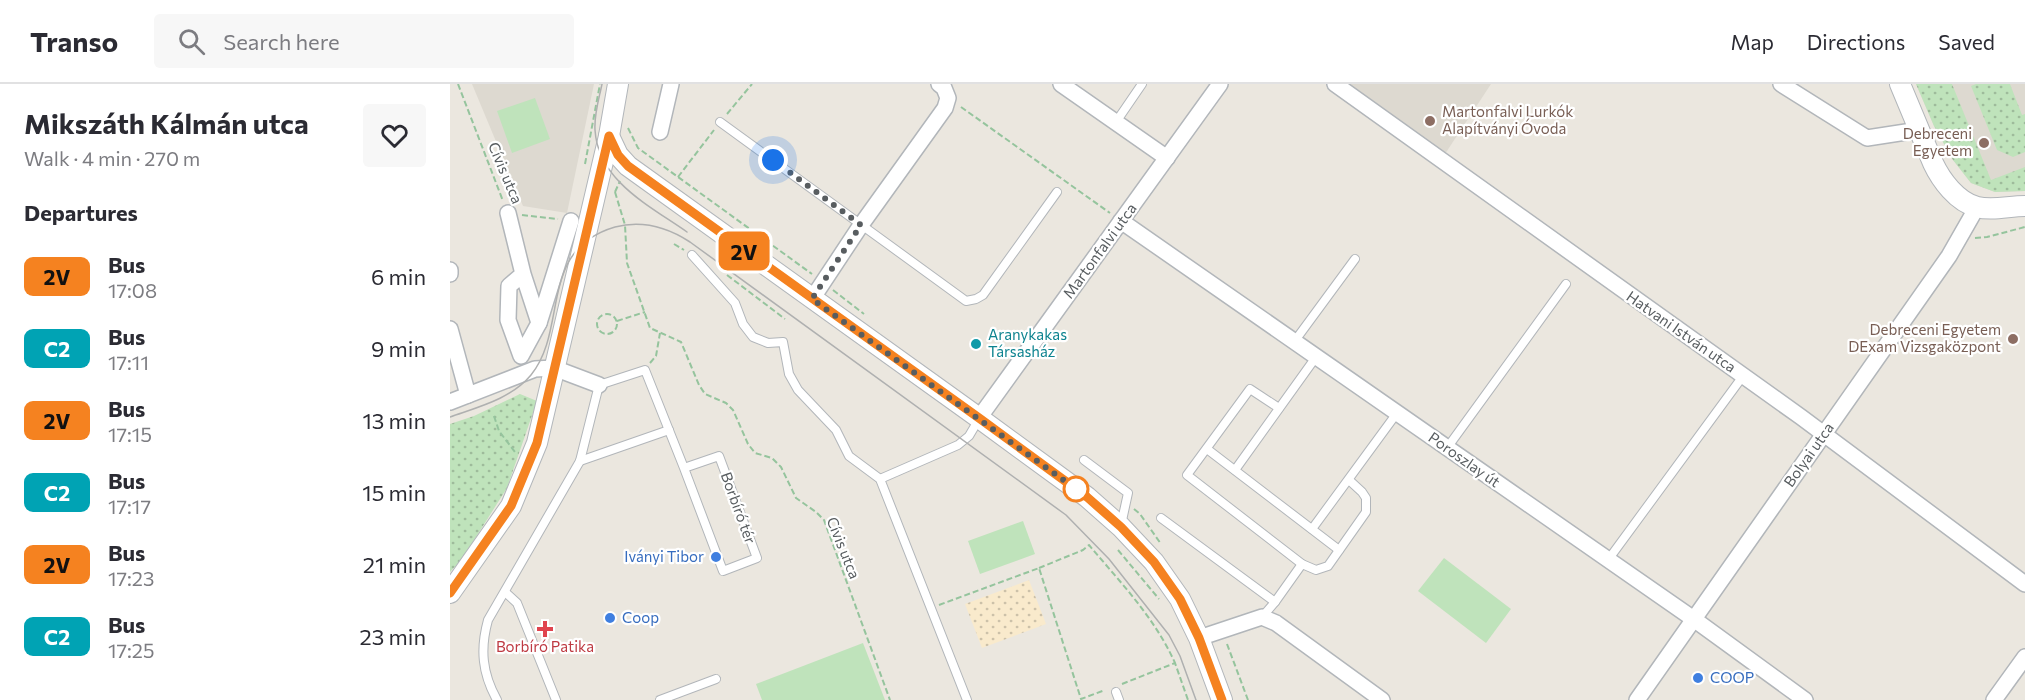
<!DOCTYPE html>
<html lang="en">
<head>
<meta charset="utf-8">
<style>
	body { margin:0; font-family:Commissioner,sans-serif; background:#f7f7f7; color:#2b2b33; height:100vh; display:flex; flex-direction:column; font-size:22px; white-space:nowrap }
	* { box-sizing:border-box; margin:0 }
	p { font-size:20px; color:#7c7c81 }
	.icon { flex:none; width:33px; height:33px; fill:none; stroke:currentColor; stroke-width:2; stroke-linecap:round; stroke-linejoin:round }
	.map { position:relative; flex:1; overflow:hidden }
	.sheet { display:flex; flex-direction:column; background:#fff; width:450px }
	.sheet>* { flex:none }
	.badge { padding:0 12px; border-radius:9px; font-size:21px; line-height:39px }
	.you { position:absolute; width:30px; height:30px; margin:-15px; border:4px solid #fff; border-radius:50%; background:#1a73e8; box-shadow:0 0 0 9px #1a73e833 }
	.map>.badge { position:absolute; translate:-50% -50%; box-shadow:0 0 0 3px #fff }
	h2 { padding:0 24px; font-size:22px; line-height:54px }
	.round { display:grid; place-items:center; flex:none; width:63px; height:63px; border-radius:6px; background:#f7f7f7 }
	.head { display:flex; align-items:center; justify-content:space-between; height:102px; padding:0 24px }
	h1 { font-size:28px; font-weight:700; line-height:45px }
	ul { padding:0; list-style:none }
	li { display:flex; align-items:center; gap:18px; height:72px; padding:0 24px }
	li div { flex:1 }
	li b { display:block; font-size:22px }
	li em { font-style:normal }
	li .badge { min-width:66px; font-weight:700; text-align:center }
	header { display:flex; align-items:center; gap:36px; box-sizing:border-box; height:84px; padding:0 30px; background:#fff; border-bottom:2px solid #e1e1e2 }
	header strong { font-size:28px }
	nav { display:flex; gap:33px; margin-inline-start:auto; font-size:21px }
	.search { width:420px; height:54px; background:#f7f7f7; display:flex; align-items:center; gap:15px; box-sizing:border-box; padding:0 21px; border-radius:6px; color:#7c7c81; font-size:22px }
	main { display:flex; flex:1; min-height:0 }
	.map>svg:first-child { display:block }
	.education { fill:#ddd9d0 }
	.grass { fill:url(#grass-dots) }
	.sand { fill:url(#sand-dots) }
	.park { fill:#bfe3bb }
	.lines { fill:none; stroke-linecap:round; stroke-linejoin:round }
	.service-casing { stroke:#b2b6ba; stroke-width:10 }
	.minor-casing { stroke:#b2b6ba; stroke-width:18 }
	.tertiary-casing { stroke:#b2b6ba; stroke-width:22 }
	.path { stroke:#95c49d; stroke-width:2; stroke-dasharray:6 3; stroke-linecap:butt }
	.service { stroke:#fff; stroke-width:8 }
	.minor { stroke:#fff; stroke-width:15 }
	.tertiary { stroke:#fff; stroke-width:20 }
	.tram { stroke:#afb0b0; stroke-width:1.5 }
	.line-casing { stroke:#fff; stroke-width:14 }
	.line { stroke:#f58220; stroke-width:9 }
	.walk { stroke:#585d60; stroke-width:6; stroke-dasharray:0 10.8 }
	.education-dot { fill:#8d6e63; stroke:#fff; stroke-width:2 }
	.culture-dot { fill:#0f9aa8; stroke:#fff; stroke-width:2 }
	.stop-dot { fill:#fff; stroke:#f58220; stroke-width:3 }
	.shop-dot { fill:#3f7fe0; stroke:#fff; stroke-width:2 }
	.health-dot { fill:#e0444e; stroke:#fff; stroke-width:2 }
	.labels { text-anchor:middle; stroke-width:4.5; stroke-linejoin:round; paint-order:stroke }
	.education-label { font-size:15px; fill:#785e54; stroke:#fff; text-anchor:end }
	.street-label { font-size:15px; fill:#585d60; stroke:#fff }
	.culture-label { font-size:15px; fill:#0d838f; stroke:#fff; text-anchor:start }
	.shop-label { font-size:15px; fill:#366cbe; stroke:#fff; text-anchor:start }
	.health-label { font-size:15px; fill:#be3a42; stroke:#fff }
</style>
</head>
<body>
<header>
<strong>Transo</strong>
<div class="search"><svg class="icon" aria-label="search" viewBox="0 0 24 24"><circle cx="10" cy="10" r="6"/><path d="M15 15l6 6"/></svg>Search here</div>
<nav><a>Map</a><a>Directions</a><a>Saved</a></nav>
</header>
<main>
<section class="sheet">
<div class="head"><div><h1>Mikszáth Kálmán utca</h1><p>Walk · 4 min · 270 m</p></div><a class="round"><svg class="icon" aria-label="heart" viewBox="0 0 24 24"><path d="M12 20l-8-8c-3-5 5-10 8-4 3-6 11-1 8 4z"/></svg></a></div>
<h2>Departures</h2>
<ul>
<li><span class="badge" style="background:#f58220;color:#111">2V</span><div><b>Bus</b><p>17:08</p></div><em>6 min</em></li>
<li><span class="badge" style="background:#00a3b4;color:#fff">C2</span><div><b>Bus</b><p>17:11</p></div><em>9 min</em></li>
<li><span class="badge" style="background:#f58220;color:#111">2V</span><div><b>Bus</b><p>17:15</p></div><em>13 min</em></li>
<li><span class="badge" style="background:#00a3b4;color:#fff">C2</span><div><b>Bus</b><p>17:17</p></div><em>15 min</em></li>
<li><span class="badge" style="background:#f58220;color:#111">2V</span><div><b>Bus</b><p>17:23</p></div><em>21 min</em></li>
<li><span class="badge" style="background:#00a3b4;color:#fff">C2</span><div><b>Bus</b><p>17:25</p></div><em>23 min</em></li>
</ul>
</section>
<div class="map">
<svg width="1575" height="616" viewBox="0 0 1575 616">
	<defs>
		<pattern id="grass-dots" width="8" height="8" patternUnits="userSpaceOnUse" patternTransform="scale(1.5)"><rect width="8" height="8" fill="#bfe3bb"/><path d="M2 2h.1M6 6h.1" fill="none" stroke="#9ebb9b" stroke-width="1.8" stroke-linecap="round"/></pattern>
		<pattern id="sand-dots" width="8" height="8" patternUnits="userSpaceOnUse" patternTransform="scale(1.5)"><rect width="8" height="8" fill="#f9eacc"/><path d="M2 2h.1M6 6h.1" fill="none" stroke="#ccc1a9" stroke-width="1.8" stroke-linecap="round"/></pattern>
	</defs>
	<rect width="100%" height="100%" fill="#ebe7df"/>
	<g class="education">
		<polygon points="22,0 144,0 117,129 73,122"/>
		<polygon points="892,0 1041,0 993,73"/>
		<polygon points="1466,0 1575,0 1575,107 1545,108 1521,99 1503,76 1484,42"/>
	</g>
	<g class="grass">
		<polygon points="1466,0 1502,0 1541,96 1575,83 1575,107 1545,108 1521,99 1503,76 1484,42"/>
		<polygon points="1526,0 1560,0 1572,31 1575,30 1575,68 1563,73 1547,66 1521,2"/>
		<polygon points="70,310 87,317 57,404 12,475 0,488 0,340 24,332"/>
	</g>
	<polygon class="sand" points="579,496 596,540 532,564 515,520"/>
	<g class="park">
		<polygon points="85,14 100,55 62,69 47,27"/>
		<polygon points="573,437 585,470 530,490 518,457"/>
		<polygon points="994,474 1061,525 1036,559 968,507"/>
		<polygon points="413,559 435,616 312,616 306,600"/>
	</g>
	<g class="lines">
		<g class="service-casing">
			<g id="service">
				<polyline points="270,38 516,217 526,215 533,211 607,108"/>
				<polyline points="666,38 692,0"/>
				<polyline points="242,171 285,219 293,240 303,253 318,259 333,258 339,290 348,306 386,346 399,372 430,395 517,616"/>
				<polyline points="844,258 905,175"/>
				<polyline points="829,324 800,305 737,391 852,480 866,486 878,482 916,428 916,414 912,408 899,396"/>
				<polyline points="997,364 1116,200"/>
				<polyline points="757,365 889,466"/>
				<polyline points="634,376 678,409 671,441"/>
				<polyline points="130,377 219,346"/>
				<polyline points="785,386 866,273"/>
				<polyline points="430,395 508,361 519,352 529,335"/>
				<polyline points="711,434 825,518"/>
				<polyline points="862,445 947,329"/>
				<polyline points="1158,476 1293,292"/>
				<polyline points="55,508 67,519 106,616"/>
				<polyline points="812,533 825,518 852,480"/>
				<polyline points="666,608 669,616"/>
				<path d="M47,616C32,589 30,565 38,536L130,377L149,301L195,286L234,384L273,487L307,474L269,372L234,384"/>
				<polyline points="210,616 266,595"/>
			</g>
		</g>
		<g class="minor-casing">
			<g id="minor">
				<polyline points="611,0 717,74"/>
				<polyline points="885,0 1351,333 1575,500"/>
				<polyline points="1331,0 1417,54 1469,46"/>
				<polyline points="210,48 221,0"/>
				<polyline points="58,129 73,190 59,202 58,236 71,272 89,239 73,190"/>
				<polyline points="671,137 1245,536 1355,616"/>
				<polyline points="0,186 0,190"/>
				<polyline points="362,215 411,141 495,24 498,14 494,4 489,0"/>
				<polyline points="89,239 121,137"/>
				<polyline points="0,245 18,311"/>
				<polyline points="0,318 85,285 104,284 149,301"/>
				<polyline points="529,334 770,0"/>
				<polyline points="749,554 812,533 826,539 932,616"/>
				<polyline points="1187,616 1499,172 1527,123"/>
				<polyline points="1544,616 1575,573"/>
			</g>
		</g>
		<g class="tertiary-casing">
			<g id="tertiary">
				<path d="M1450,0L1483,79C1491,96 1507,118 1527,123C1542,127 1559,122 1575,122"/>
				<polyline points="159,52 168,71 178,82 529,334 637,413 671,443 704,478 730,515 749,554 772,616"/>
				<polyline points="0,509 61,422 87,359 159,52 168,0"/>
			</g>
		</g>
		<g class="path">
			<polyline points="8,0 53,117"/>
			<polyline points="511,23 660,129"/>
			<polyline points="277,30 302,0"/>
			<polyline points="178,44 188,64 362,190"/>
			<polyline points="135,80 150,0"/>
			<polyline points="228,93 264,46"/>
			<polyline points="165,108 175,141 177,179 200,244 231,258 249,301 255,310 276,319 283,326 298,360 305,369 322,374 331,383 346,414 366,428 374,436 440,616"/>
			<polyline points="165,108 170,97"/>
			<polyline points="72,131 108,135"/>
			<polyline points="1525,154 1537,153 1575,143"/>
			<polyline points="224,160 234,166"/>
			<polyline points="277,191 335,235"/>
			<polyline points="383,206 414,230"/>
			<circle cx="157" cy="240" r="10"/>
			<polyline points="167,237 195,228"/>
			<polyline points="200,279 206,272 210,249"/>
			<polyline points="44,332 49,347 65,368"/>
			<polyline points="684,425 690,430 711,460"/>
			<polyline points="668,466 709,515"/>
			<path d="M589,484L633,466L639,461C670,498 705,534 725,579"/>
			<polyline points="489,521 589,484 631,615 655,606"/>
			<polyline points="777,560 798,616"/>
			<polyline points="672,600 725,579 738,616"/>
		</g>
		<use href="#service" class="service"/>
		<use href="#minor" class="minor"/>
		<use href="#tertiary" class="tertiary"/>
		<g class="tram">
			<path d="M152,0C149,15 144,30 145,46C148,97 200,122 237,148"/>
			<path d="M0,333C28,323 61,315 81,291C119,244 87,166 165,143C192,136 217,143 240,158L616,431L659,475L719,551L730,572L746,616"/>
		</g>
	</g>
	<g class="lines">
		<g class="line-casing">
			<polyline id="line" points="0,509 61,422 87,359 159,52 168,71 178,82 529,334 637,413 671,443 704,478 730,515 749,554 772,616"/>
		</g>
		<use href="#line" class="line"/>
		<polyline class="walk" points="323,76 411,141 362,215 626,405"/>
	</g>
	<g class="education-dot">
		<circle cx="980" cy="37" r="6"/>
		<circle cx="1534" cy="59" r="6"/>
		<circle cx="1563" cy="255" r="6"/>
	</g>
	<circle class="culture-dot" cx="526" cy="260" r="6"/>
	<circle class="stop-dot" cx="626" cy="405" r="12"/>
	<g class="shop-dot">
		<circle cx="266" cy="473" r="6"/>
		<circle cx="160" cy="534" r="6"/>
		<circle cx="1248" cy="594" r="6"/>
	</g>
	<path class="health-dot" d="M92 536h6v6h6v6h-6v6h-6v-6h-6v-6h6z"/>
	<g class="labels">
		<g class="education-label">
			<text x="992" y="33" text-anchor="start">Martonfalvi Lurkók<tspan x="992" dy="17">Alapítványi Óvoda</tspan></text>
			<text x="1522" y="55">Debreceni<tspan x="1522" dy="17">Egyetem</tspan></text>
			<text x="1551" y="251">Debreceni Egyetem<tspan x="1551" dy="17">DExam Vizsgaközpont</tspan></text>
		</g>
		<g class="street-label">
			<text transform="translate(55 89) rotate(67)" y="5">Cívis utca</text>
			<text transform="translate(650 167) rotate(-54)" y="5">Martonfalvi utca</text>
			<text transform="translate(1231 248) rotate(35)" y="5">Hatvani István utca</text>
			<text transform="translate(1359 371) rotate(-55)" y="5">Bolyai utca</text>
			<text transform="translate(1014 376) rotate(35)" y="5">Poroszlay út</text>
			<text transform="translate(288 424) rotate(70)" y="5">Borbíró tér</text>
			<text transform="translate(393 464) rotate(68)" y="5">Cívis utca</text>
		</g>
		<g class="culture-label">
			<text x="538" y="256">Aranykakas<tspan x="538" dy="17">Társasház</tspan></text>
		</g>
		<g class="shop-label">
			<text x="254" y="478" text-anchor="end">Iványi Tibor</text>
			<text x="172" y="539">Coop</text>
			<text x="1260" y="599">COOP</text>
		</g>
		<g class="health-label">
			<text x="95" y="568">Borbíró Patika</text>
		</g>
	</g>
</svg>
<div class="you" style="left:323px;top:76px"></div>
<b class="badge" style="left:294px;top:167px;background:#f58220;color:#111">2V</b>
</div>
</main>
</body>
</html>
